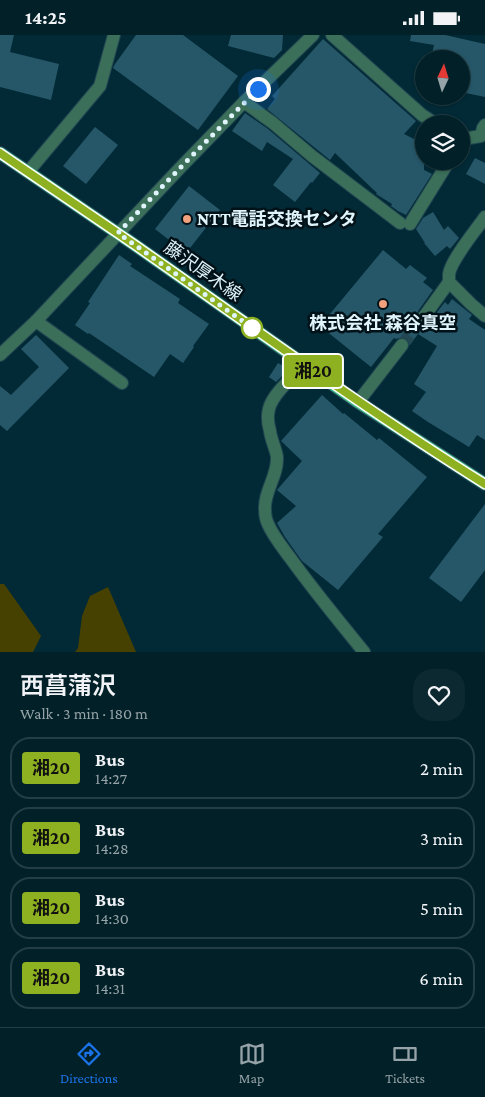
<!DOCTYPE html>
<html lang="en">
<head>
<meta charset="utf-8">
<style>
	body { margin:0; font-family:"Crimson Pro","Noto Sans JP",serif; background:#0c2830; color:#f1f3f6; height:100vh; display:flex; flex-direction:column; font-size:19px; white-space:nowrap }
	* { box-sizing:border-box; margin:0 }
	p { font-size:16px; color:#96a3a8 }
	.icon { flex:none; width:28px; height:28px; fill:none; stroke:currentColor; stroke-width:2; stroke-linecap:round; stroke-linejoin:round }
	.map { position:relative; height:617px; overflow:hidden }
	.sheet { display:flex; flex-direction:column; background:#022028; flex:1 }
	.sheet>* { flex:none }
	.badge { padding:0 10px; border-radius:4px; font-size:18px; line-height:32px }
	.needle { width:32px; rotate:4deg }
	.fabs { position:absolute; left:415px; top:15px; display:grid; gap:10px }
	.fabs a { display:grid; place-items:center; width:55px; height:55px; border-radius:50%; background:#022028; box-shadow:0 1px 4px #0004,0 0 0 1px #233e45; font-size:25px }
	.you { position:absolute; width:25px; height:25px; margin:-12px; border:4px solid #fff; border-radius:50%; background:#1a73e8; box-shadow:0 0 0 8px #1a73e833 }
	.map>.badge { position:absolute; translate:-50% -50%; box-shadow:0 0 0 2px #fff }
	.round { display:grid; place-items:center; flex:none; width:52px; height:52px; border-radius:20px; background:#0c2830 }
	.head { display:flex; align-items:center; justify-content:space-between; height:85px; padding:0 20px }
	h1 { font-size:24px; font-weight:600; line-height:38px }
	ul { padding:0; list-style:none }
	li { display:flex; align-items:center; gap:15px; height:62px; margin:0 10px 8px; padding:0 10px; border:2px solid #233e45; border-radius:20px }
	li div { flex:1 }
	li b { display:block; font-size:19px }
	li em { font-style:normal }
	li .badge { min-width:55px; font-weight:700; text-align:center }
	.status { display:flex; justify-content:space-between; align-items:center; height:35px; padding:0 25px; background:#022028; direction:ltr }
	.status svg { height:14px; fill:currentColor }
	.dock { display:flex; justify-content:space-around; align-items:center; height:70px; border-top:1px solid #233e45; background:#022028; font-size:14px; color:#96a3a8 }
	.dock a { display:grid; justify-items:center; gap:2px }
	.dock .current { color:#1a73e8 }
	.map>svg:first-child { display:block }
	.green { fill:#464100 }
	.building { fill:#265768 }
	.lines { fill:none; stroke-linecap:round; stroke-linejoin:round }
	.minor-tunnel { stroke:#234854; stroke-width:12; stroke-dasharray:12 6; stroke-linecap:butt }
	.minor-casing { stroke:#214652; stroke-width:14 }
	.major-casing { stroke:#214652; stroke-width:14 }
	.minor { stroke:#3b6f59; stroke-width:12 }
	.major { stroke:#3fba8b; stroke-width:12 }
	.line-casing { stroke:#fff; stroke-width:11 }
	.line { stroke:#8db120; stroke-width:8 }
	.walk { stroke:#e0f4fc; stroke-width:5; stroke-dasharray:0 9 }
	.poi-dot { fill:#f2a17e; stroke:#011118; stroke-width:2 }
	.stop-dot { fill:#fff; stroke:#8db120; stroke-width:2.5 }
	.labels { text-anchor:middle; stroke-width:5; stroke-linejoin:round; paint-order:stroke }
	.poi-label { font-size:18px; font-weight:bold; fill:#e0f4fc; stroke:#011118; text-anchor:start }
	.street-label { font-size:18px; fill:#e0f4fc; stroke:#011118 }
</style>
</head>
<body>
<div class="status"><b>14:25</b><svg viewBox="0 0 49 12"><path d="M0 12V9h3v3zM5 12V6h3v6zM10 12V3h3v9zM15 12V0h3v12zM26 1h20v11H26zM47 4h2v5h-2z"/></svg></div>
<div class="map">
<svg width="485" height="617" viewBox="0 0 485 617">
	<rect width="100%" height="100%" fill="#022a36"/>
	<g class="green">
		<polygon points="0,549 4,549 41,601 33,617 0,617"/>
		<polygon points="108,552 136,617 75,617 78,613 82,581 90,561"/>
	</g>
	<g class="building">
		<polygon points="0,0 14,0 10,17 59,29 51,65 0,52"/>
		<polygon points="136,0 183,0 238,41 198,95 113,33 115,29"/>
		<polygon points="231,0 283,0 282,15 274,23 228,11"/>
		<polygon points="411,0 445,0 485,9 485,62 461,57 461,24 431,24 434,10 410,6"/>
		<polygon points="323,4 416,86 404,99 424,109 424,135 432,139 406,180 398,176 391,171 392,169 376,159 377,158 335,118 330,125 267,74 275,64 272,61"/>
		<polygon points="245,78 268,94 320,138 312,148 311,147 295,167 273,150 293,124 267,107 262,116 232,96"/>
		<polygon points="95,92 118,110 86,149 63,131"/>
		<polygon points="475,123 485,128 485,149 466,139"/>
		<polygon points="189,151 220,175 186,218 155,194"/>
		<polygon points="433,177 444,195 448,191 459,203 450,214 447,211 435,221 424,208 425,208 416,194 423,183"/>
		<polygon points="383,215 406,234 410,230 427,243 423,247 433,255 416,279 415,286 418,289 422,291 427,290 445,267 448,270 452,264 472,280 469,284 485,295 485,405 477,400 469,412 428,387 412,376 426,357 414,349 437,311 418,299 410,310 409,306 407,303 403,302 396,304 394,303 371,332 320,291"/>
		<polygon points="119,220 132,229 130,231 180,264 178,268 209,289 193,311 194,312 183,328 170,319 154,342 89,298 88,299 75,290 90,268 88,267"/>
		<polygon points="36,300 69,333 7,396 0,390 0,351 11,360 39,332 21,314"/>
		<polygon points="278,328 289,334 276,347 269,342"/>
		<polygon points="322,360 343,379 344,378 377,405 379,403 427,442 378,499 383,502 338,555 302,526 285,502 277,488 296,471 277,455 302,426 281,406"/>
		<polygon points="485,469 485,535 461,567 429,543"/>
	</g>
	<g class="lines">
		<polyline class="minor-tunnel" points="402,310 423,283"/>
		<g class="minor-casing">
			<g id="minor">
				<polyline points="332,0 422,80 436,89"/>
				<polyline points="244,67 273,88 312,121 400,188"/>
				<polyline points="461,103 463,104 481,101 483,93 485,90"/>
				<polyline points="28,137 100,51 114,0"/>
				<path d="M485,182C476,195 451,225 449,239C449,239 449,246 449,247L471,269L485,281"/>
				<polyline points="410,189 449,126"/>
				<polyline points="423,283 449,247"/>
				<polyline points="36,286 122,348"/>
				<polyline points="0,320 36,286 179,134 244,67 313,0"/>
				<path d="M305,330C294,341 272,359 269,374C267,381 268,389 270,396C271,405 276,414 277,422C278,441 264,456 265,474C265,479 266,485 268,489C273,501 283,513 291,524C314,556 339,586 364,617"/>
				<polyline points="358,367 402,310"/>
			</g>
		</g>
		<g class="major-casing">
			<polyline id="major" points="0,118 132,208 358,367 485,449"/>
		</g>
		<use href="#minor" class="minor"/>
		<use href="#major" class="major"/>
	</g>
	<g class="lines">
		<g class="line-casing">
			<path id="line" d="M0,118C45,149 90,179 135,210C251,291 365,374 485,449"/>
		</g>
		<use href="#line" class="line"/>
		<polyline class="walk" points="252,293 258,297 118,198 179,134 258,54"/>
	</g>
	<g class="poi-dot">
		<circle cx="187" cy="184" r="5"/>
		<circle cx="383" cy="269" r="5"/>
	</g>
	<circle class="stop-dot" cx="252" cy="293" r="10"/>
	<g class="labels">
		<g class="poi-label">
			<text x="197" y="190">NTT電話交換センタ</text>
			<text x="383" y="294" text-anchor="middle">株式会社 森谷真空</text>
		</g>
		<g class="street-label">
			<text transform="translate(203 236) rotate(35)" y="6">藤沢厚木線</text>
		</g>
	</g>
</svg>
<div class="fabs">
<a><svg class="needle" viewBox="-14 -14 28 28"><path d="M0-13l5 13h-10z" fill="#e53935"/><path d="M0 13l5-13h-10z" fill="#96a3a8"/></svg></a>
<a><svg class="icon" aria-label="layers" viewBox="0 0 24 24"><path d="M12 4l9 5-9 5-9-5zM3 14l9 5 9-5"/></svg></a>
</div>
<div class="you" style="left:258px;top:54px"></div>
<b class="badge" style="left:313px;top:336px;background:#8db120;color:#111">湘20</b>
</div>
<section class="sheet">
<div class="head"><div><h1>西菖蒲沢</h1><p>Walk · 3 min · 180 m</p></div><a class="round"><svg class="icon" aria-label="heart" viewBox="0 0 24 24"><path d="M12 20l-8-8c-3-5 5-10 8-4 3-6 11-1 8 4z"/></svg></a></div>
<ul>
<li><span class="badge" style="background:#8db120;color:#111">湘20</span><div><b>Bus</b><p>14:27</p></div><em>2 min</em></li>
<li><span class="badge" style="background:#8db120;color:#111">湘20</span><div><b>Bus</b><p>14:28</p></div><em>3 min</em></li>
<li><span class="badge" style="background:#8db120;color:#111">湘20</span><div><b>Bus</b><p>14:30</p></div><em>5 min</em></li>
<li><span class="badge" style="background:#8db120;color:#111">湘20</span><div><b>Bus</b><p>14:31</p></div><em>6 min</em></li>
</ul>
</section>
<nav class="dock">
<a class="current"><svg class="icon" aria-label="directions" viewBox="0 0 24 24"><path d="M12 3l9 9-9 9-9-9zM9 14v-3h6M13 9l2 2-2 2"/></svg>Directions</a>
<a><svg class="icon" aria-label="map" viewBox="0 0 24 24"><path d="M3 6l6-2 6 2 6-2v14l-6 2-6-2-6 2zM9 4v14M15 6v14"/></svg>Map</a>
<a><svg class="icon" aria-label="tickets" viewBox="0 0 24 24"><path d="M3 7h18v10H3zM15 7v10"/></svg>Tickets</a>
</nav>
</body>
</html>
